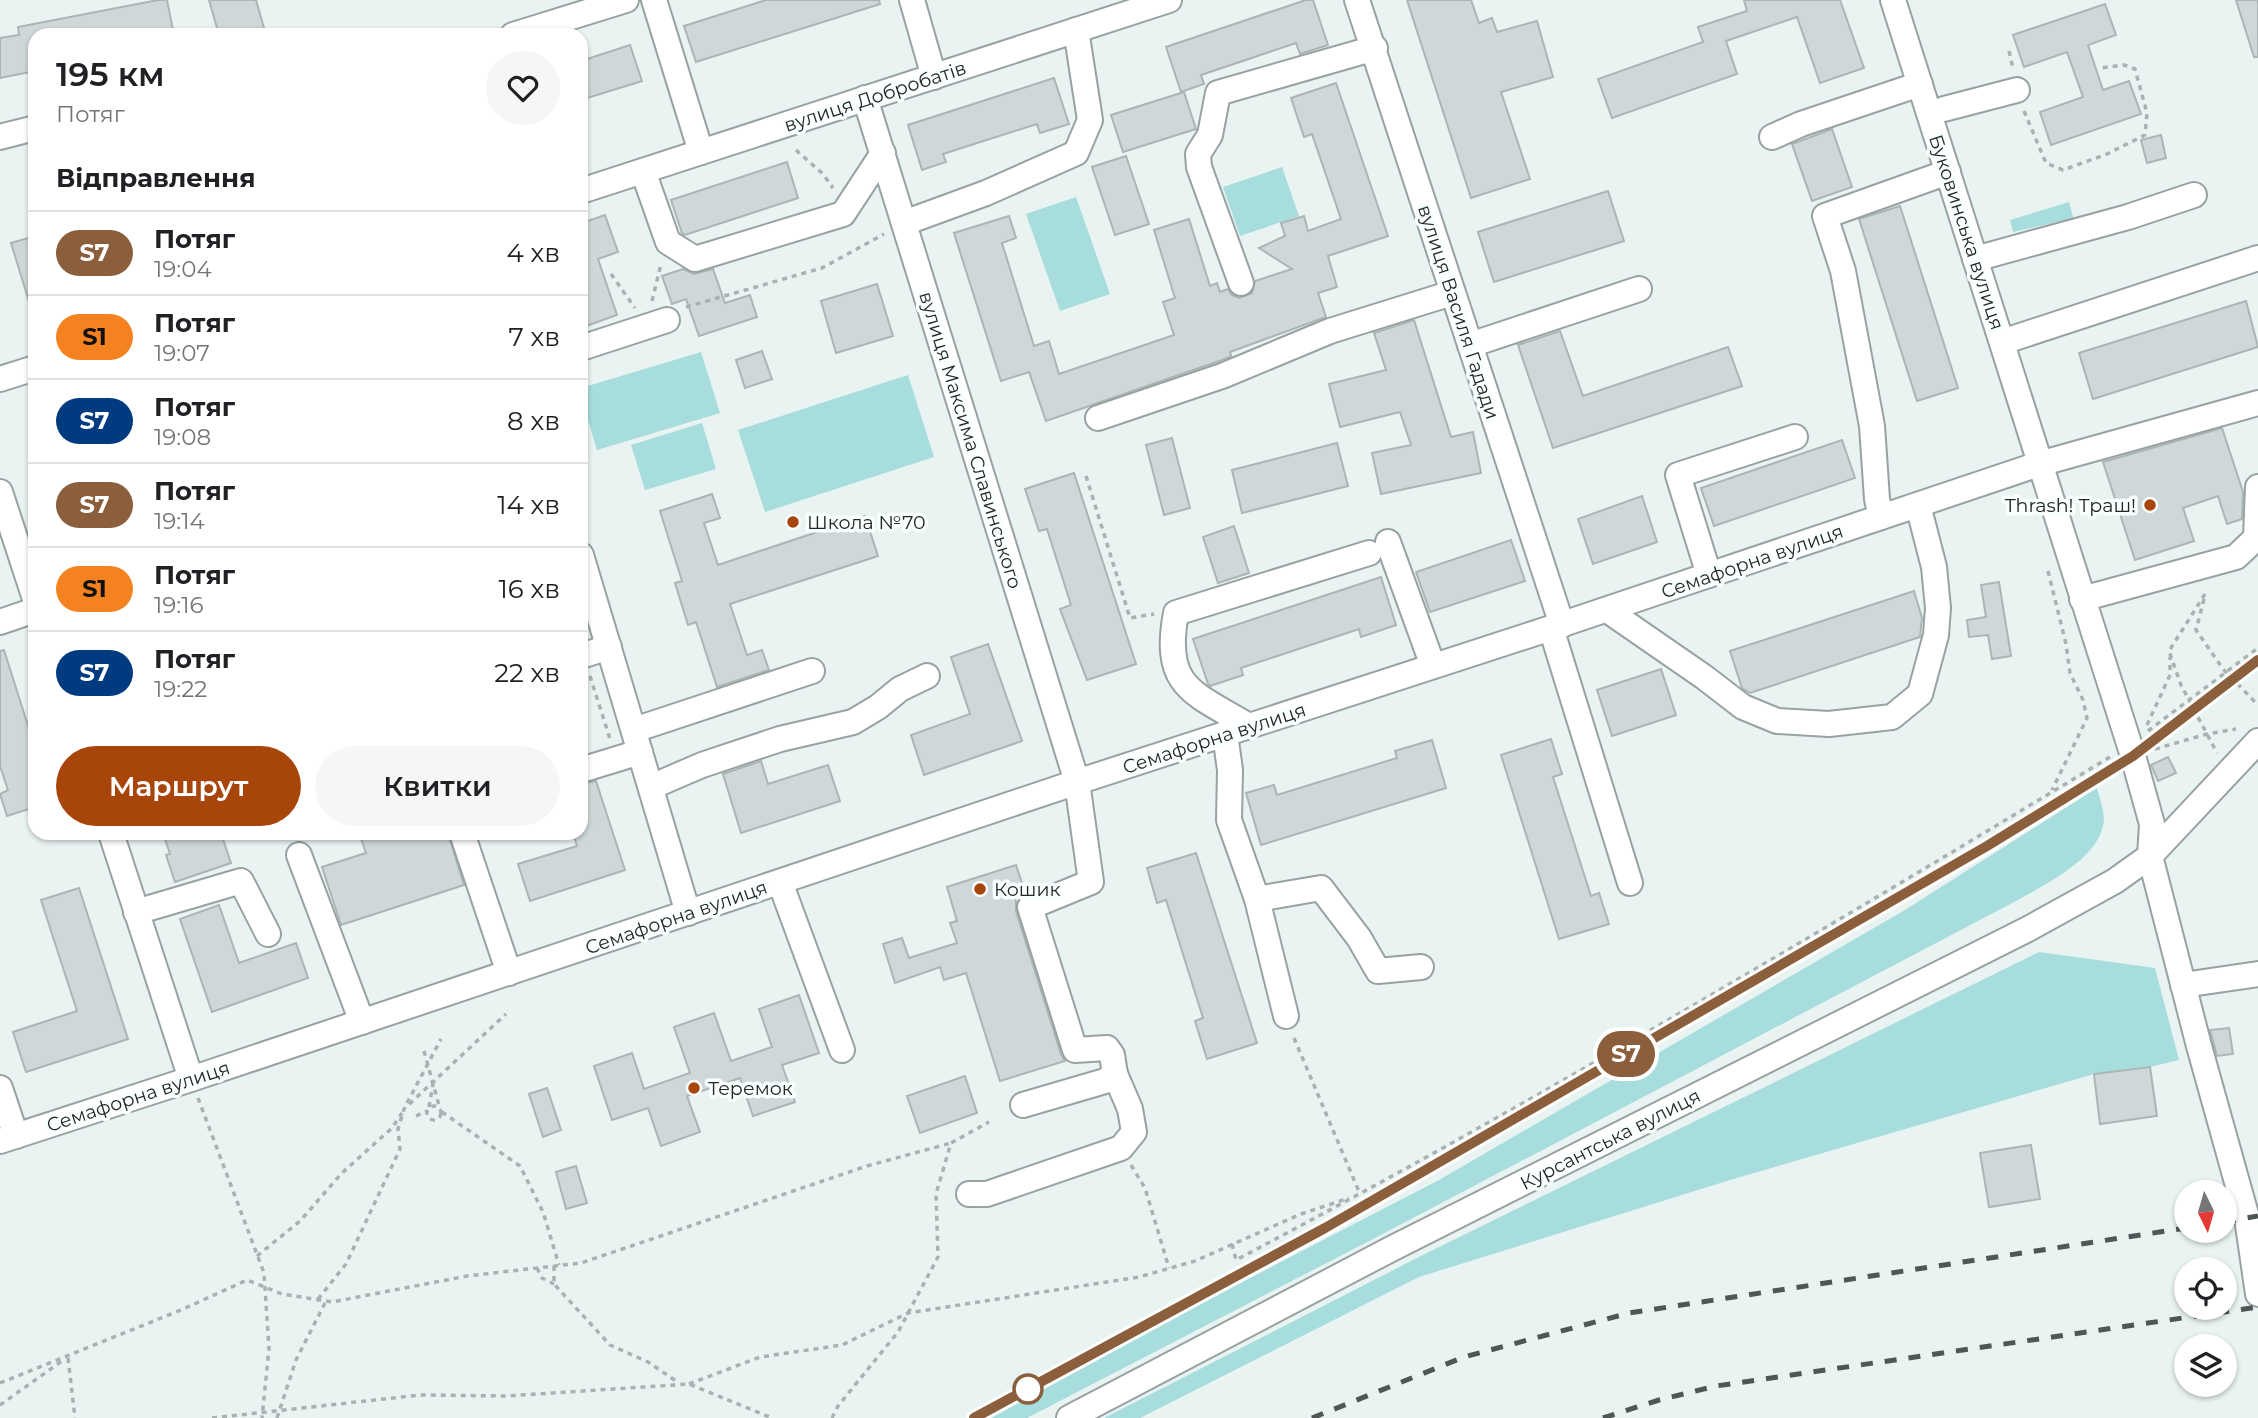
<!DOCTYPE html>
<html lang="uk">
<head>
<meta charset="utf-8">
<style>
	body { margin:0; font-family:Montserrat,sans-serif; background:#f6f6f6; color:#202124; height:100vh; display:flex; flex-direction:column; font-size:26px; white-space:nowrap }
	* { box-sizing:border-box; margin:0 }
	p { font-size:23px; color:#757577 }
	.icon { flex:none; width:38px; height:38px; fill:none; stroke:currentColor; stroke-width:2; stroke-linecap:round; stroke-linejoin:round }
	.map { position:relative; flex:1; overflow:hidden }
	.sheet { position:absolute; left:28px; top:28px; width:560px; height:812px; display:flex; flex-direction:column; background:#fff; border-radius:21px; box-shadow:0 2px 5px #0004 }
	.sheet>* { flex:none }
	.badge { padding:0 14px; border-radius:23px; font-size:24px; line-height:46px }
	.needle { width:46px; rotate:175deg }
	.fabs { position:absolute; left:2174px; top:1180px; display:grid; gap:14px }
	.fabs a { display:grid; place-items:center; width:63px; height:63px; border-radius:50%; background:#fff; box-shadow:0 2px 5px #0004; font-size:35px }
	.map>.badge { position:absolute; translate:-50% -50%; box-shadow:0 0 0 4px #fff }
	h2 { padding:0 28px; font-size:26px; line-height:63px }
	.round { display:grid; place-items:center; flex:none; width:74px; height:74px; border-radius:37px; background:#f6f6f6 }
	.head { display:flex; align-items:center; justify-content:space-between; height:119px; padding:0 28px }
	h1 { font-size:33px; font-weight:600; line-height:52px }
	.primary-button { display:flex; gap:14px; margin-top:auto; padding:14px 28px }
	.primary-button a { flex:1; height:80px; border-radius:42px; background:#a8450b; color:#fff; font-size:28px; font-weight:600; line-height:80px; text-align:center }
	.primary-button a+a { background:#f6f6f6; color:#202124 }
	ul { padding:0; list-style:none }
	li { display:flex; align-items:center; gap:21px; height:84px; padding:0 28px; border-top:2px solid #e0e0e0 }
	li div { flex:1 }
	li b { display:block; font-size:26px }
	li em { font-style:normal }
	li .badge { min-width:77px; font-weight:700; text-align:center }
	.map>svg:first-child { display:block }
	.green { fill:#a7dddc }
	.building { fill:#ced8d8; stroke:#abb5b4; stroke-width:2 }
	.lines { fill:none; stroke-linecap:round; stroke-linejoin:round }
	.minor-casing { stroke:#98a2a2; stroke-width:28 }
	.path { stroke:#a9b1b1; stroke-width:3.5; stroke-dasharray:5 5; stroke-linecap:butt }
	.minor { stroke:#fff; stroke-width:24 }
	.rail { stroke:#505555; stroke-width:5; stroke-dasharray:12 12; stroke-linecap:butt }
	.line-casing { stroke:#fff; stroke-width:16 }
	.line { stroke:#8b5e3c; stroke-width:10 }
	.poi-dot { fill:#a8450b; stroke:#f9ffff; stroke-width:2.5 }
	.stop-dot { fill:#fff; stroke:#8b5e3c; stroke-width:3.5 }
	.labels { text-anchor:middle; stroke-width:7; stroke-linejoin:round; paint-order:stroke }
	.street-label { font-size:19px; fill:#232727; stroke:#f9ffff }
	.poi-label { font-size:19px; fill:#232727; stroke:#f9ffff; text-anchor:start }
</style>
</head>
<body>
<div class="map">
<svg width="2258" height="1418" viewBox="0 0 2258 1418">
	<rect width="100%" height="100%" fill="#e8f3f2"/>
	<g class="green">
		<polygon points="1282,167 1299,216 1240,236 1223,187"/>
		<polygon points="1076,197 1110,294 1060,311 1026,214"/>
		<polygon points="2069,202 2074,220 2061,221 2013,232 2010,220"/>
		<polygon points="701,352 720,413 597,450 581,396 581,388"/>
		<polygon points="908,375 934,457 765,512 738,430"/>
		<polygon points="702,423 716,469 645,490 631,445"/>
		<path d="M2097,788C2100,799 2106,815 2103,826C2095,861 2044,885 2016,901L1375,1238L1027,1418H988L1190,1309L1439,1180L1905,910Z"/>
		<polygon points="2039,952 2155,968 2179,1060 2150,1067 2094,1074 1730,1180 1419,1277 1140,1418 1104,1418 1419,1257"/>
	</g>
	<g class="building">
		<polygon points="158,0 167,0 174,35 35,35 35,71 0,78 0,38 19,35 18,27"/>
		<polygon points="209,0 256,0 266,35 219,35"/>
		<polygon points="766,0 879,0 880,4 696,62 684,26"/>
		<polygon points="1306,0 1313,0 1328,45 1300,54 1296,43 1201,75 1204,84 1181,92 1166,47"/>
		<polygon points="1407,0 1471,0 1479,23 1492,18 1497,32 1537,21 1553,77 1501,92 1530,179 1471,198"/>
		<polygon points="1744,0 1840,0 1864,68 1820,83 1797,17 1726,41 1737,74 1612,118 1598,79 1703,42 1698,27 1747,11"/>
		<polygon points="2236,0 2258,0 2258,57 2254,57"/>
		<polygon points="2105,4 2116,35 2088,45 2103,90 2129,81 2141,114 2051,145 2040,112 2083,97 2067,52 2024,67 2013,35"/>
		<polygon points="630,45 642,81 581,100 581,61"/>
		<polygon points="1054,78 1069,124 1040,133 1037,124 943,154 946,162 922,170 908,125"/>
		<polygon points="1336,83 1388,236 1328,256 1337,287 1318,293 1326,317 1230,352 1231,356 1225,359 1046,421 1029,372 1001,381 954,233 1009,216 1016,238 1002,243 1034,346 1049,341 1059,374 1174,335 1163,302 1175,298 1154,230 1189,219 1210,286 1217,283 1220,292 1228,289 1232,295 1239,298 1252,293 1255,281 1292,269 1259,248 1285,236 1281,223 1304,216 1308,231 1341,219 1312,134 1304,137 1291,98"/>
		<polygon points="1184,92 1196,129 1123,152 1111,115"/>
		<polygon points="1832,129 1852,187 1812,201 1792,144"/>
		<polygon points="2161,135 2166,158 2147,163 2141,140"/>
		<polygon points="1126,156 1149,224 1115,235 1092,167"/>
		<polygon points="787,162 798,198 685,235 682,233 671,200"/>
		<polygon points="1608,191 1624,241 1494,282 1478,232"/>
		<polygon points="1900,206 1958,388 1917,401 1859,219"/>
		<polygon points="605,215 618,252 598,259 617,315 581,328 581,219 584,218 585,222"/>
		<polygon points="35,236 35,307 31,308 11,243"/>
		<polygon points="683,269 694,274 713,269 725,303 750,295 757,317 699,336 686,299 672,304 662,276"/>
		<polygon points="877,284 893,336 836,353 821,301"/>
		<polygon points="2246,301 2258,347 2093,399 2079,353"/>
		<polygon points="1414,320 1451,437 1473,432 1481,473 1381,494 1372,453 1411,445 1400,412 1340,427 1329,384 1386,370 1374,333"/>
		<polygon points="1560,331 1583,396 1728,347 1742,386 1553,448 1518,345"/>
		<polygon points="762,351 772,379 745,388 736,360"/>
		<polygon points="2222,428 2243,492 2242,519 2227,524 2218,496 2183,508 2194,541 2135,560 2103,462"/>
		<polygon points="1172,438 1190,508 1164,515 1146,445"/>
		<polygon points="1842,440 1855,478 1714,526 1701,488"/>
		<polygon points="1337,443 1348,486 1242,513 1232,470"/>
		<polygon points="1074,473 1136,664 1087,680 1060,609 1071,605 1047,529 1039,531 1025,489"/>
		<polygon points="712,494 720,518 704,523 718,565 865,516 878,556 730,604 747,655 762,650 769,670 717,687 696,622 688,625 675,583 682,581 660,511"/>
		<polygon points="1642,496 1657,542 1593,564 1578,519"/>
		<polygon points="1234,526 1249,573 1218,583 1203,537"/>
		<polygon points="1511,540 1525,581 1430,612 1416,572"/>
		<polygon points="1381,577 1396,625 1361,637 1359,629 1241,668 1243,675 1210,686 1208,684 1193,639"/>
		<polygon points="1999,582 2011,656 1992,659 1988,635 1969,637 1967,620 1986,617 1981,585"/>
		<polygon points="1914,591 1922,618 1920,637 1750,693 1742,688 1730,651"/>
		<polygon points="988,644 1022,741 924,775 911,735 970,714 951,657"/>
		<polygon points="4,650 35,748 35,807 7,816 0,794 8,790 0,766 0,651"/>
		<polygon points="1661,669 1676,715 1612,736 1597,690"/>
		<polygon points="1551,739 1562,774 1553,777 1591,896 1599,893 1609,924 1559,939 1501,755"/>
		<polygon points="1432,740 1446,788 1261,845 1246,793 1274,785 1277,795 1397,758 1395,751"/>
		<polygon points="2168,757 2176,773 2158,781 2151,765"/>
		<polygon points="761,761 768,784 828,765 840,801 741,833 723,774"/>
		<polygon points="596,781 625,870 530,901 518,864 577,846 573,833 581,833 581,784"/>
		<polygon points="163,833 214,833 215,838 222,836 231,863 175,882 166,855 170,854"/>
		<polygon points="359,833 448,833 464,885 341,925 322,867 366,853"/>
		<polygon points="1196,853 1257,1043 1207,1059 1195,1021 1203,1018 1166,900 1157,903 1147,868"/>
		<polygon points="1016,865 1023,886 1012,889 1016,902 1016,911 1061,1054 1065,1061 1000,1081 966,973 944,980 940,967 895,983 883,944 902,938 909,958 957,943 950,923 957,921 947,887"/>
		<polygon points="79,888 128,1039 26,1072 13,1032 77,1011 41,900"/>
		<polygon points="219,905 239,963 296,943 308,978 212,1012 180,919"/>
		<polygon points="799,995 819,1053 782,1065 795,1102 753,1116 740,1078 687,1096 700,1132 661,1146 648,1108 612,1120 594,1066 632,1053 644,1089 690,1073 674,1027 714,1013 731,1061 772,1047 759,1009"/>
		<polygon points="2229,1028 2233,1054 2217,1056 2210,1030"/>
		<polygon points="2150,1067 2157,1116 2100,1124 2094,1074"/>
		<polygon points="965,1076 977,1113 920,1133 907,1096"/>
		<polygon points="547,1088 561,1130 543,1137 529,1094"/>
		<polygon points="2031,1145 2040,1199 1989,1207 1980,1153"/>
		<polygon points="576,1166 587,1203 566,1209 556,1172"/>
	</g>
	<g class="lines">
		<g class="minor-casing">
			<g id="minor">
				<polyline points="654,0 701,152"/>
				<polyline points="912,0 934,77"/>
				<polyline points="1357,0 1562,625"/>
				<polyline points="1893,0 2133,756 2152,824 2150,856 2199,1046 2247,1218 2258,1294"/>
				<polyline points="513,35 626,0"/>
				<polyline points="865,98 1077,782 1091,882 1030,907 1075,1050 1107,1048 1112,1055 1115,1074 1105,1081 1023,1105"/>
				<polyline points="1944,109 2017,90"/>
				<polyline points="0,137 35,128"/>
				<polyline points="1772,137 1801,124 1920,84"/>
				<polyline points="643,171 668,242 695,259 843,214 883,153"/>
				<polyline points="581,191 1169,0"/>
				<polyline points="904,223 986,193 1076,153 1090,120 1076,30"/>
				<polyline points="1975,259 2128,217 2194,195"/>
				<polyline points="1241,283 1199,167 1198,154 1210,135 1218,93 1375,48"/>
				<polyline points="2002,342 2258,258"/>
				<polyline points="1470,345 1639,289"/>
				<polyline points="581,348 667,320"/>
				<polyline points="0,379 35,368"/>
				<polyline points="1098,418 1222,376 1330,331 1452,293"/>
				<polyline points="0,492 35,599"/>
				<polyline points="1881,517 1877,499 1872,426 1843,271 1825,216 1948,172"/>
				<polyline points="1388,542 1433,666"/>
				<polyline points="581,555 688,913"/>
				<polyline points="1709,575 1678,475 1795,437"/>
				<polyline points="2082,599 2236,557 2256,538 2258,487"/>
				<polyline points="1607,610 1704,677 1743,707 1777,721 1829,724 1892,717 1920,694 1936,635 1938,608 1934,567 1918,505"/>
				<polyline points="0,622 35,610"/>
				<polyline points="1551,628 1630,883"/>
				<polyline points="581,656 609,647"/>
				<path d="M1249,726C1194,693 1162,688 1176,613L1369,553"/>
				<polyline points="634,730 812,671"/>
				<polyline points="1225,734 1230,770 1229,820 1257,899 1286,1016"/>
				<polyline points="581,770 640,752"/>
				<polyline points="651,787 702,765 780,739 853,722 878,707 900,689 927,676"/>
				<polyline points="111,833 191,1079"/>
				<polyline points="462,833 509,973"/>
				<polyline points="299,855 362,1022"/>
				<polyline points="780,882 842,1050"/>
				<polyline points="1257,899 1321,888 1359,938 1378,971 1421,967"/>
				<polyline points="136,912 241,881 268,934"/>
				<polyline points="2183,985 2258,974"/>
				<polyline points="0,1088 16,1136"/>
				<polyline points="0,1141 191,1079 1077,782 1551,628 2039,464 2258,403"/>
				<polyline points="969,1194 987,1194 1121,1148 1134,1132 1130,1109 1115,1074"/>
				<polyline points="1069,1418 1393,1248 2028,929 2115,881 2150,856 2258,741"/>
			</g>
		</g>
		<g class="path">
			<polyline points="2009,51 2013,69"/>
			<polyline points="2024,111 2046,163 2063,170 2107,154 2145,135 2147,113 2135,69 2124,65 2100,68"/>
			<polyline points="796,150 823,174 833,188"/>
			<polyline points="611,274 635,308"/>
			<polyline points="652,301 661,264"/>
			<polyline points="686,307 822,268 884,234"/>
			<polyline points="1086,476 1130,618 1154,614"/>
			<polyline points="2048,571 2066,644 2070,673 2083,700 2087,718 2052,790"/>
			<polyline points="2205,594 2169,651 2181,685 2217,753"/>
			<polyline points="2204,599 2196,630 2223,669 2258,705"/>
			<polyline points="590,676 610,739"/>
			<polyline points="2147,725 2170,675 2170,657"/>
			<polyline points="2148,731 2258,648"/>
			<polyline points="2155,749 2207,734 2236,729"/>
			<polyline points="1294,1038 1360,1194"/>
			<polyline points="424,1051 440,1109"/>
			<polyline points="198,1098 264,1273 269,1349 262,1418"/>
			<polyline points="407,1103 441,1039"/>
			<circle cx="434" cy="1113" r="7"/>
			<polyline points="429,1107 433,1084"/>
			<polyline points="442,1112 520,1166 543,1212 559,1265"/>
			<polyline points="416,1116 427,1111"/>
			<polyline points="1131,1165 1145,1188 1169,1268"/>
			<path d="M1232,1244L1236,1260C1534,1103 1822,931 2110,757"/>
			<polyline points="257,1256 300,1221 342,1173 392,1128 402,1113"/>
			<polyline points="554,1266 554,1284 610,1345 648,1362 679,1383"/>
			<polyline points="537,1268 542,1278 554,1284"/>
			<polyline points="318,1299 346,1264 400,1149 398,1129 404,1109 506,1014"/>
			<polyline points="68,1358 75,1418"/>
			<polyline points="0,1383 181,1310 247,1280 282,1294 332,1302 467,1276 581,1263 867,1166 951,1143"/>
			<polyline points="689,1384 760,1357 842,1345 908,1313 1139,1277 1195,1261 1301,1214 1349,1198"/>
			<polyline points="0,1405 62,1361"/>
			<polyline points="212,1418 420,1395 507,1396 689,1384 772,1418"/>
			<polyline points="277,1418 296,1360 326,1301"/>
			<polyline points="832,1418 838,1406 898,1332 938,1257 936,1194 951,1143 989,1122"/>
		</g>
		<use href="#minor" class="minor"/>
		<g class="rail">
			<polyline points="2224,1222 2258,1216"/>
			<polyline points="974,1418 1325,1228 1987,846 2133,756 2258,659"/>
			<polyline points="1312,1418 1464,1357 1629,1313 2186,1228"/>
			<polyline points="1603,1418 1659,1400 1716,1386 2258,1307"/>
		</g>
	</g>
	<g class="lines">
		<g class="line-casing">
			<polyline id="line" points="974,1418 1325,1228 1987,846 2133,756 2258,660"/>
		</g>
		<use href="#line" class="line"/>
	</g>
	<g class="poi-dot">
		<circle cx="2150" cy="505" r="7"/>
		<circle cx="793" cy="522" r="7"/>
		<circle cx="980" cy="889" r="7"/>
		<circle cx="694" cy="1088" r="7"/>
	</g>
	<circle class="stop-dot" cx="1028" cy="1389" r="14"/>
	<g class="labels">
		<g class="street-label">
			<text transform="translate(875 96) rotate(-18)" y="7">вулиця Добробатів</text>
			<text transform="translate(1967 232) rotate(72)" y="7">Буковинська вулиця</text>
			<text transform="translate(1459 312) rotate(72)" y="7">вулиця Василя Гадади</text>
			<text transform="translate(971 440) rotate(73)" y="7">вулиця Максима Славинського</text>
			<text transform="translate(1752 561) rotate(-19)" y="7">Семафорна вулиця</text>
			<text transform="translate(1214 738) rotate(-18)" y="7">Семафорна вулиця</text>
			<text transform="translate(676 917) rotate(-19)" y="7">Семафорна вулиця</text>
			<text transform="translate(138 1096) rotate(-18)" y="7">Семафорна вулиця</text>
			<text transform="translate(1610 1139) rotate(-27)" y="7">Курсантська вулиця</text>
		</g>
		<g class="poi-label">
			<text x="2136" y="512" text-anchor="end">Thrash! Траш!</text>
			<text x="807" y="529">Школа №70</text>
			<text x="994" y="896">Кошик</text>
			<text x="708" y="1095">Теремок</text>
		</g>
	</g>
</svg>
<div class="fabs">
<a><svg class="needle" viewBox="-14 -14 28 28"><path d="M0-13l5 13h-10z" fill="#e53935"/><path d="M0 13l5-13h-10z" fill="#757577"/></svg></a>
<a><svg class="icon" aria-label="locate" viewBox="0 0 24 24"><circle cx="12" cy="12" r="6"/><path d="M12 2v4M12 18v4M2 12h4M18 12h4"/></svg></a>
<a><svg class="icon" aria-label="layers" viewBox="0 0 24 24"><path d="M12 4l9 5-9 5-9-5zM3 14l9 5 9-5"/></svg></a>
</div>
<b class="badge" style="left:1626px;top:1054px;background:#8b5e3c;color:#fff">S7</b>
<section class="sheet">
<div class="head"><div><h1>195 км</h1><p>Потяг</p></div><a class="round"><svg class="icon" aria-label="heart" viewBox="0 0 24 24"><path d="M12 20l-8-8c-3-5 5-10 8-4 3-6 11-1 8 4z"/></svg></a></div>
<h2>Відправлення</h2>
<ul>
<li><span class="badge" style="background:#8b5e3c;color:#fff">S7</span><div><b>Потяг</b><p>19:04</p></div><em>4 хв</em></li>
<li><span class="badge" style="background:#f58220;color:#111">S1</span><div><b>Потяг</b><p>19:07</p></div><em>7 хв</em></li>
<li><span class="badge" style="background:#003b80;color:#fff">S7</span><div><b>Потяг</b><p>19:08</p></div><em>8 хв</em></li>
<li><span class="badge" style="background:#8b5e3c;color:#fff">S7</span><div><b>Потяг</b><p>19:14</p></div><em>14 хв</em></li>
<li><span class="badge" style="background:#f58220;color:#111">S1</span><div><b>Потяг</b><p>19:16</p></div><em>16 хв</em></li>
<li><span class="badge" style="background:#003b80;color:#fff">S7</span><div><b>Потяг</b><p>19:22</p></div><em>22 хв</em></li>
</ul>
<div class="primary-button"><a>Маршрут</a><a>Квитки</a></div>
</section>
</div>
</body>
</html>
